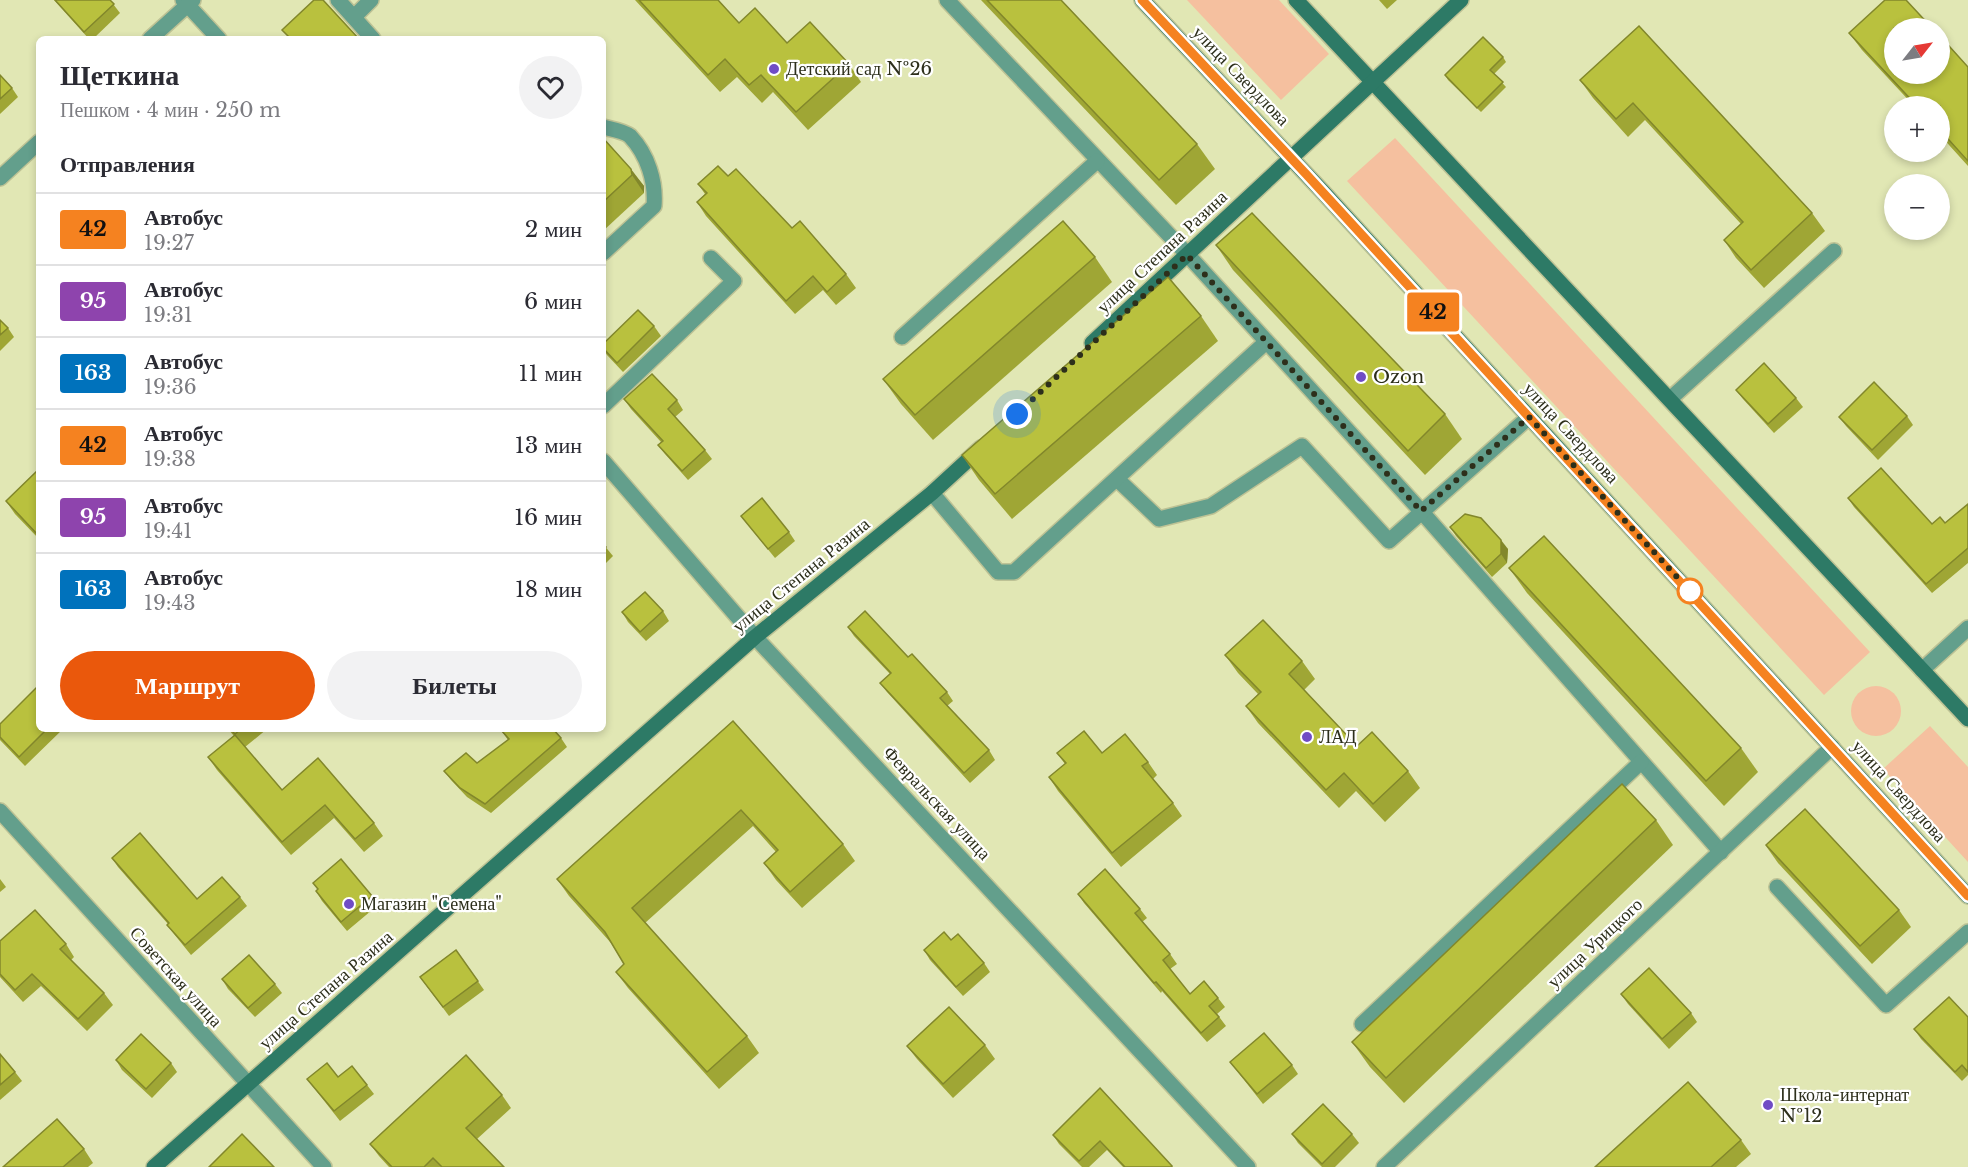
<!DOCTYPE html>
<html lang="ru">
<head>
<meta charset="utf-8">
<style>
	body { margin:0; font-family:"Libre Baskerville",serif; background:#f2f2f3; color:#2b2b33; height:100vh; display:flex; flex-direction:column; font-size:22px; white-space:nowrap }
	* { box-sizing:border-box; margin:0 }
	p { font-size:20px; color:#7c7c81 }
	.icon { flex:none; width:33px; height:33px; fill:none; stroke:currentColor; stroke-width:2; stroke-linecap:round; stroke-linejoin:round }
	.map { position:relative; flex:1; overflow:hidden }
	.details { position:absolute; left:36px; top:36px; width:570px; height:696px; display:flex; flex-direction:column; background:#fff; border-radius:9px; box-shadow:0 3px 9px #0003 }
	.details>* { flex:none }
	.badge { padding:0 12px; border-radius:4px; font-size:21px; line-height:39px }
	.needle { width:39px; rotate:59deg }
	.fabs { position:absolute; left:1884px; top:18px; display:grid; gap:12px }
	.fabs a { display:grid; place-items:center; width:66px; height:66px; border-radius:50%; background:#fff; box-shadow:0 3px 9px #0003; font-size:30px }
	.you { position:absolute; width:30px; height:30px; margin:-15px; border:4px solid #fff; border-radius:50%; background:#1a73e8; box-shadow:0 0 0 9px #1a73e833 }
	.map>.badge { position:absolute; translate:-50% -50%; box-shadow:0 0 0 3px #fff }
	h2 { padding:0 24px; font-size:22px; line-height:54px }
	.round { display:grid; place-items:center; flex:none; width:63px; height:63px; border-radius:32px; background:#f2f2f3 }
	.head { display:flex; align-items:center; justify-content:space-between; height:102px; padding:0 24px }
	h1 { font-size:28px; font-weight:600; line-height:45px }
	.action { display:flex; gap:12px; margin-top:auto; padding:12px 24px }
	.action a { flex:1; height:69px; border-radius:36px; background:#ea580c; color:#fff; font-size:24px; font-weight:600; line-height:69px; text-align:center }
	.action a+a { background:#f2f2f3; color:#2b2b33 }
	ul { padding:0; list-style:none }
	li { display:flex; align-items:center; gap:18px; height:72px; padding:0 24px; border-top:2px solid #e1e1e2 }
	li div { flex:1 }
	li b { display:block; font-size:22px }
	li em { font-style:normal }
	li .badge { min-width:66px; font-weight:700; text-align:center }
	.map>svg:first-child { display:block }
	.green { fill:#f5c09f }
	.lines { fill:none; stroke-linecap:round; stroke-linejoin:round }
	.lane-casing { stroke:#bdc295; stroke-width:18 }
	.street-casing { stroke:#bdc295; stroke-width:18 }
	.secondary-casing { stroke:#bdc295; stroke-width:18 }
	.lane { stroke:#639f8c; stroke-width:15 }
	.street { stroke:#639f8c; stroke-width:15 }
	.secondary { stroke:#2d7a66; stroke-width:15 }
	.wall { fill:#9fa635 }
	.shaded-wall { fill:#82872b }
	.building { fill:#b9c13e; stroke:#82872b; stroke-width:1.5 }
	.line-casing { stroke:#fff; stroke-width:14 }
	.line { stroke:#f58220; stroke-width:9 }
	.walk { stroke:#2d2f1b; stroke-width:6; stroke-dasharray:0 10.8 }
	.poi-dot { fill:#704cc5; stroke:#fff; stroke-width:2 }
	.stop-dot { fill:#fff; stroke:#f58220; stroke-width:3 }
	.labels { text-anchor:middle; stroke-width:4.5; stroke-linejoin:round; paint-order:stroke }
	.poi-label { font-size:18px; fill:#2d2f1b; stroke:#fff; text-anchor:start }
	.street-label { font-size:18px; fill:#2d2f1b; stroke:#fff }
</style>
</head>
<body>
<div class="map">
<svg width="1968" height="1167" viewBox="0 0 1968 1167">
	<rect width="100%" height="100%" fill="#e1e7b4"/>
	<g class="green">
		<polygon points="1187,0 1279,0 1329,54 1281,100"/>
		<polygon points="1395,138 1870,652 1824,695 1347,181"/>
		<circle cx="1876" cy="711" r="25"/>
		<polygon points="1930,726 1968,767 1968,862 1883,769"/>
	</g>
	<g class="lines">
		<g class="lane-casing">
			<g id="lane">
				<polyline points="338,0 373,39"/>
				<polyline points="947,0 1187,254 1421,511 1721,852"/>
				<polyline points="354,17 371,0"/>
				<path d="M603,127C611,129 624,131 630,136C648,155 656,182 654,206L603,253"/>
				<polyline points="902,337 1097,161"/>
				<polyline points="1670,399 1834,251"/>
				<polyline points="603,406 734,281 711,258"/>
				<polyline points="1117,479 1159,519 1211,506 1302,446 1389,541 1529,417"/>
				<polyline points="932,493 998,572 1014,572 1265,343"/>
				<polyline points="1777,887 1886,1005 1968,932"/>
				<polyline points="1362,1024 1641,762"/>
			</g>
		</g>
		<g class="street-casing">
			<g id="street">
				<polyline points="183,0 219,39"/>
				<polyline points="150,39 193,0"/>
				<polyline points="0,178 39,142"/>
				<polyline points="603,461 755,637 1248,1167"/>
				<polyline points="1922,670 1968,628"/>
				<polyline points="0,811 324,1167"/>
				<polyline points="1384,1167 1832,747"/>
			</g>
		</g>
		<g class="secondary-casing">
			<g id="secondary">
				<polyline points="1142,0 1322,191 1968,896"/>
				<polyline points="1296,0 1968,719"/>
				<polyline points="1092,343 1461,0"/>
				<polyline points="154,1167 755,637 932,493 981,448"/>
			</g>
		</g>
		<use href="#lane" class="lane"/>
		<use href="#street" class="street"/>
		<use href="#secondary" class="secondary"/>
	</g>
	<g class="wall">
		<polygon points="54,0 110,0 120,13 93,39 89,39"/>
		<polygon points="635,0 718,0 739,23 787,43 849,64 861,82 808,130 773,92 762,103 737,77 720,92"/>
		<polygon points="981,0 1061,0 1197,144 1215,169 1176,205"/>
		<polygon points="1379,0 1397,0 1387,9"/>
		<polygon points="1639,26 1812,213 1825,231 1764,288 1736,258 1724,240 1741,224 1645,120 1628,137 1593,98 1580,80"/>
		<polygon points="1849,33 1968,67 1968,166 1940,135 1940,106 1914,106 1862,50"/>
		<polygon points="1503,57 1506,62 1494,74 1506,87 1481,112 1448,80 1445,75"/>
		<polygon points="0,75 12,88 18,97 0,114"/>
		<polygon points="603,138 644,186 644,193 603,231"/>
		<polygon points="728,176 846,274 856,288 836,305 823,290 795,314 706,216 697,202 705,194 698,184"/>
		<polygon points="1216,245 1445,414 1462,439 1425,475 1233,270"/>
		<polygon points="1095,257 1112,282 933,440 901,404 883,379"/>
		<polygon points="1201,316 1218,341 1012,519 979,480 962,455"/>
		<polygon points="0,320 8,328 14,337 0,351"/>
		<polygon points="654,326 661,336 623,372 607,355 603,349 603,344"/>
		<polygon points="1736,390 1796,398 1803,407 1774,433 1743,399"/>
		<polygon points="624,399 677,400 683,410 675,417 705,450 712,459 688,480 665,454 658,445 661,442 631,409"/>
		<polygon points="1907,416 1913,425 1878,460 1846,426 1839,417"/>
		<polygon points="39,469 39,539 15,514 6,501"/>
		<polygon points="1848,498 1932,524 1945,523 1968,504 1968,563 1932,593 1854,507"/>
		<polygon points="741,516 789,532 795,541 775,558"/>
		<polygon points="1450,527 1508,549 1507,563 1492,577 1456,536"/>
		<polygon points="603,544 613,556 603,566"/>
		<polygon points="1509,568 1741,748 1758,772 1724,806 1527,593"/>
		<polygon points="663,611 669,621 646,641 628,622 622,612"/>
		<polygon points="848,627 947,692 953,701 947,706 989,750 995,760 970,783 887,692 880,683 890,674 854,636"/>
		<polygon points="1225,655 1302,661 1315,679 1304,690 1357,746 1408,771 1420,788 1385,822 1356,791 1339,808 1258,723 1246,706 1258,694 1238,673"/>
		<polygon points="733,721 843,844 855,861 802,908 776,880 764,863 776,852 753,826 645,923 747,1036 759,1053 719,1089 628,988 616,972 624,964 611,943 569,896 557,879"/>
		<polygon points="0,724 39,729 63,729 25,766 0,740"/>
		<polygon points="228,729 267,729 245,747 282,790 318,758 374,823 383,836 364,852 334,818 291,855 217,770 208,757 234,736"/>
		<polygon points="501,730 561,738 567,747 491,813 467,797 451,780 444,771 477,763 508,740"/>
		<polygon points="1057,753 1102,753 1148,762 1157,775 1153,779 1173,803 1182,816 1121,867 1058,791 1049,777 1065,764"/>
		<polygon points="1656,820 1673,845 1404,1103 1370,1067 1352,1042"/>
		<polygon points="1766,846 1899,910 1911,927 1872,964 1778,863"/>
		<polygon points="112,858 197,899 240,897 247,906 191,955 174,934 167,925 168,924 118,867"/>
		<polygon points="0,879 6,887 0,892"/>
		<polygon points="313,883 372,896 378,905 347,931 322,901 316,891 318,890"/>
		<polygon points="1078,894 1140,909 1147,918 1142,922 1170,954 1177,964 1170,969 1190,994 1218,998 1225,1007 1217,1014 1226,1026 1207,1042 1162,991 1161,993 1084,903"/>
		<polygon points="951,940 984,963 990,972 963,996 930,960 924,950"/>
		<polygon points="0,941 66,944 74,957 71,960 104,993 113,1005 87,1031 41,986 23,1002 0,977"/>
		<polygon points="456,950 484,990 449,1016 420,977"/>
		<polygon points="222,979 275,984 282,993 255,1017 228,989"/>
		<polygon points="1621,994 1691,1013 1697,1022 1669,1049 1628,1004"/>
		<polygon points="1968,1017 1968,1075 1962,1081 1921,1039 1914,1029"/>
		<polygon points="985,1045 995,1059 953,1098 917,1059 907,1046"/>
		<polygon points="0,1054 15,1072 22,1081 0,1100"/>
		<polygon points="116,1060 171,1063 177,1072 152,1098 122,1070"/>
		<polygon points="1230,1062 1292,1065 1298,1074 1263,1104"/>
		<polygon points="307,1079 367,1085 374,1094 340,1121"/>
		<polygon points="1100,1088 1173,1167 1123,1167 1107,1150 1089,1167 1082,1167 1059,1144 1053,1135"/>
		<polygon points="502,1095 511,1108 477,1139 504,1167 389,1167 379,1156 370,1144"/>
		<polygon points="1292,1134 1352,1134 1359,1143 1335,1167 1322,1167 1298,1143"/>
		<polygon points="1741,1140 1751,1154 1736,1167 1595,1167"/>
		<polygon points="84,1149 93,1163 88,1167 3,1167"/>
	</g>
	<g class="shaded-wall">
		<polygon points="631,169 644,186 644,193 632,175"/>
		<polygon points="1501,540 1508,549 1507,563 1501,554"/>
	</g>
	<g class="building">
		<polygon points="55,0 110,0 114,4 84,32"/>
		<polygon points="314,0 323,0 359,39 291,39 282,30"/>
		<polygon points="639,0 718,0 739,23 755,8 787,43 810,22 849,64 796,112 761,75 749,85 725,59 708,75"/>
		<polygon points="987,0 1061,0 1197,144 1159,180"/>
		<polygon points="1885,0 1906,0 1932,28 1894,28 1894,74 1940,74 1940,36 1968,67 1968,161 1940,130 1940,106 1917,106 1849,33"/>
		<polygon points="1639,26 1812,213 1751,270 1724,240 1743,222 1633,103 1616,119 1580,80"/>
		<polygon points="1483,37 1503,57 1490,70 1503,82 1477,108 1445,75"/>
		<polygon points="0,75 12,88 0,99"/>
		<polygon points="603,138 631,169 632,175 603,202"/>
		<polygon points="718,166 728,176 736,169 792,228 800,221 846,274 827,292 813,276 786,301 697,202 707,193 698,184"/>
		<polygon points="1252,213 1445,414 1408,451 1216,245"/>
		<polygon points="1063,221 1095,257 915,415 883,379"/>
		<polygon points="1168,277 1201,316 995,494 962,455"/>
		<polygon points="638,310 654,326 617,363 603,348 603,344"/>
		<polygon points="0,320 8,328 0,335"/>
		<polygon points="1764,363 1796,398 1768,424 1736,390"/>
		<polygon points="652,374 677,400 668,409 705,450 682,471 658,445 663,441 624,399"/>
		<polygon points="1874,382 1907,416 1872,450 1839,417"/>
		<polygon points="1881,468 1932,524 1940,517 1945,523 1968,504 1968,548 1926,584 1848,498"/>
		<polygon points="39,469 39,536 6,501"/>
		<polygon points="762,498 789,532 768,549 741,516"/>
		<polygon points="1465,514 1481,518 1501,540 1501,554 1486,568 1450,527"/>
		<polygon points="1544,536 1741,748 1706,781 1509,568"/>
		<polygon points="603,544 606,547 603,550"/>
		<polygon points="645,592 663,611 640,632 622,612"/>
		<polygon points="865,611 908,657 912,654 947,692 940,698 989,750 964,773 880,683 891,673 848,627"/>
		<polygon points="1263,620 1302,661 1289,674 1357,746 1372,732 1408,771 1373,804 1344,773 1326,790 1246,706 1261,692 1225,655"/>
		<polygon points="39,685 39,729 47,729 19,757 0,737 0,724"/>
		<polygon points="733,721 843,844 790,892 764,863 778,850 741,810 632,908 747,1036 707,1072 616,972 624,964 605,932 557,879"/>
		<polygon points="230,729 241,729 235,734"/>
		<polygon points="502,729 553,729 561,738 485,804 460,788 444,771 466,753 477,763 509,739 501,730"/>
		<polygon points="1084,731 1102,753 1125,734 1148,762 1142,766 1173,803 1112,853 1049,777 1066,763 1057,753"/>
		<polygon points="235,735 282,790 318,758 374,823 355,839 325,805 282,842 208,757"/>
		<polygon points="1622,784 1656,820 1386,1078 1352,1042"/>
		<polygon points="1805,809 1899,910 1860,946 1766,845"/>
		<polygon points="140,833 197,899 222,877 240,897 185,945 167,925 169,923 112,858"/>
		<polygon points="341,859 372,896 341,922 316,891 318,889 313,883"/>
		<polygon points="1105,869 1140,909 1135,913 1170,954 1163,960 1190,994 1204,981 1218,998 1209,1006 1219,1017 1201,1033 1156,982 1154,983 1078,894"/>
		<polygon points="35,910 66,944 60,949 104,993 78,1019 32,974 15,990 0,974 0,941"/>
		<polygon points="944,932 951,940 958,934 984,963 956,987 924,950"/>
		<polygon points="456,950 478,981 443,1007 420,977"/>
		<polygon points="249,955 275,984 248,1008 222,979"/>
		<polygon points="1649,968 1691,1013 1662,1039 1621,994"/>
		<polygon points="1949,997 1968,1017 1968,1072 1962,1065 1955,1072 1914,1029"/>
		<polygon points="949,1007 985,1045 943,1084 907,1046"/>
		<polygon points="1264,1033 1292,1065 1257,1094 1230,1062"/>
		<polygon points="141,1034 171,1063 146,1089 116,1060"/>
		<polygon points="0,1054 15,1072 0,1085"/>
		<polygon points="466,1055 502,1095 466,1128 504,1167 442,1167 433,1158 424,1167 392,1167 370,1144"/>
		<polygon points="327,1063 338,1077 352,1066 367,1085 334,1111 307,1079"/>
		<polygon points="1688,1082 1741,1140 1711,1167 1595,1167"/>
		<polygon points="1100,1088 1172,1166 1171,1167 1125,1167 1100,1141 1079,1161 1053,1135"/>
		<polygon points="1323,1104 1352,1134 1322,1164 1292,1134"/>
		<polygon points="57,1119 84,1149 63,1167 3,1167"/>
		<polygon points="242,1134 274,1167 209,1167"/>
	</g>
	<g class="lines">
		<g class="line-casing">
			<polyline id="line" points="1142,0 1306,174 1968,896"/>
		</g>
		<use href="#line" class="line"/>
		<polyline class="walk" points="1017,414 1187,255 1421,511 1529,417 1690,591"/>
	</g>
	<g class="poi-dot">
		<circle cx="774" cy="69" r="6"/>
		<circle cx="1361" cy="377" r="6"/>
		<circle cx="1307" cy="737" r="6"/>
		<circle cx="349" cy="904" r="6"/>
		<circle cx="1768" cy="1105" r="6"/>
	</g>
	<circle class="stop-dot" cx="1690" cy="591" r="12"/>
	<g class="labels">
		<g class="poi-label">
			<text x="786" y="75">Детский сад №26</text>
			<text x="1373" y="383">Ozon</text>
			<text x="1319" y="743">ЛАД</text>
			<text x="361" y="910">Магазин "Семена"</text>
			<text x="1780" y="1101">Школа-интернат<tspan x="1780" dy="21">№12</tspan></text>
		</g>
		<g class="street-label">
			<text transform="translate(1241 76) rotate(46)" y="6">улица Свердлова</text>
			<text transform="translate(1162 252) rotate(-43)" y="6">улица Степана Разина</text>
			<text transform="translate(1571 433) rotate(47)" y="6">улица Свердлова</text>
			<text transform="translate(801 575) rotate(-39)" y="6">улица Степана Разина</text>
			<text transform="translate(1899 791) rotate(48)" y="6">улица Свердлова</text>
			<text transform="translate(937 803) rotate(47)" y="6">Февральская улица</text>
			<text transform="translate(1595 943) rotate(-43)" y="6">улица Урицкого</text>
			<text transform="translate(176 977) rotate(48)" y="6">Советская улица</text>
			<text transform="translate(326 990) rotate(-41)" y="6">улица Степана Разина</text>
		</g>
	</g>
</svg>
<div class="fabs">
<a><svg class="needle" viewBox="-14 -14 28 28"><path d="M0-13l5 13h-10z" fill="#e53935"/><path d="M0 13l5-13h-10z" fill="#7c7c81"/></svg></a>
<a>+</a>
<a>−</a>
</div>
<div class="you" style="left:1017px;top:414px"></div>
<b class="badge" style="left:1433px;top:312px;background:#f58220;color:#111">42</b>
<section class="details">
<div class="head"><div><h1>Щеткина</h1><p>Пешком · 4 мин · 250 m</p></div><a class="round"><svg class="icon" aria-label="heart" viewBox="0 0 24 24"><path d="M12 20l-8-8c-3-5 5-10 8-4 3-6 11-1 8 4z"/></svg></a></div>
<h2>Отправления</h2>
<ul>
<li><span class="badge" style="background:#f58220;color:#111">42</span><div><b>Автобус</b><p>19:27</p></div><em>2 мин</em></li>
<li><span class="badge" style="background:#8e44ad;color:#fff">95</span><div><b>Автобус</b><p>19:31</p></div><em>6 мин</em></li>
<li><span class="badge" style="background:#0072bc;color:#fff">163</span><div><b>Автобус</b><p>19:36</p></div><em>11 мин</em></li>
<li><span class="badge" style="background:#f58220;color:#111">42</span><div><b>Автобус</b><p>19:38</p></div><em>13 мин</em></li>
<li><span class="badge" style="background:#8e44ad;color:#fff">95</span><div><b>Автобус</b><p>19:41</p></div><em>16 мин</em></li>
<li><span class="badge" style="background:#0072bc;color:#fff">163</span><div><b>Автобус</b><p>19:43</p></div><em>18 мин</em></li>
</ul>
<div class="action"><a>Маршрут</a><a>Билеты</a></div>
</section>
</div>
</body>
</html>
